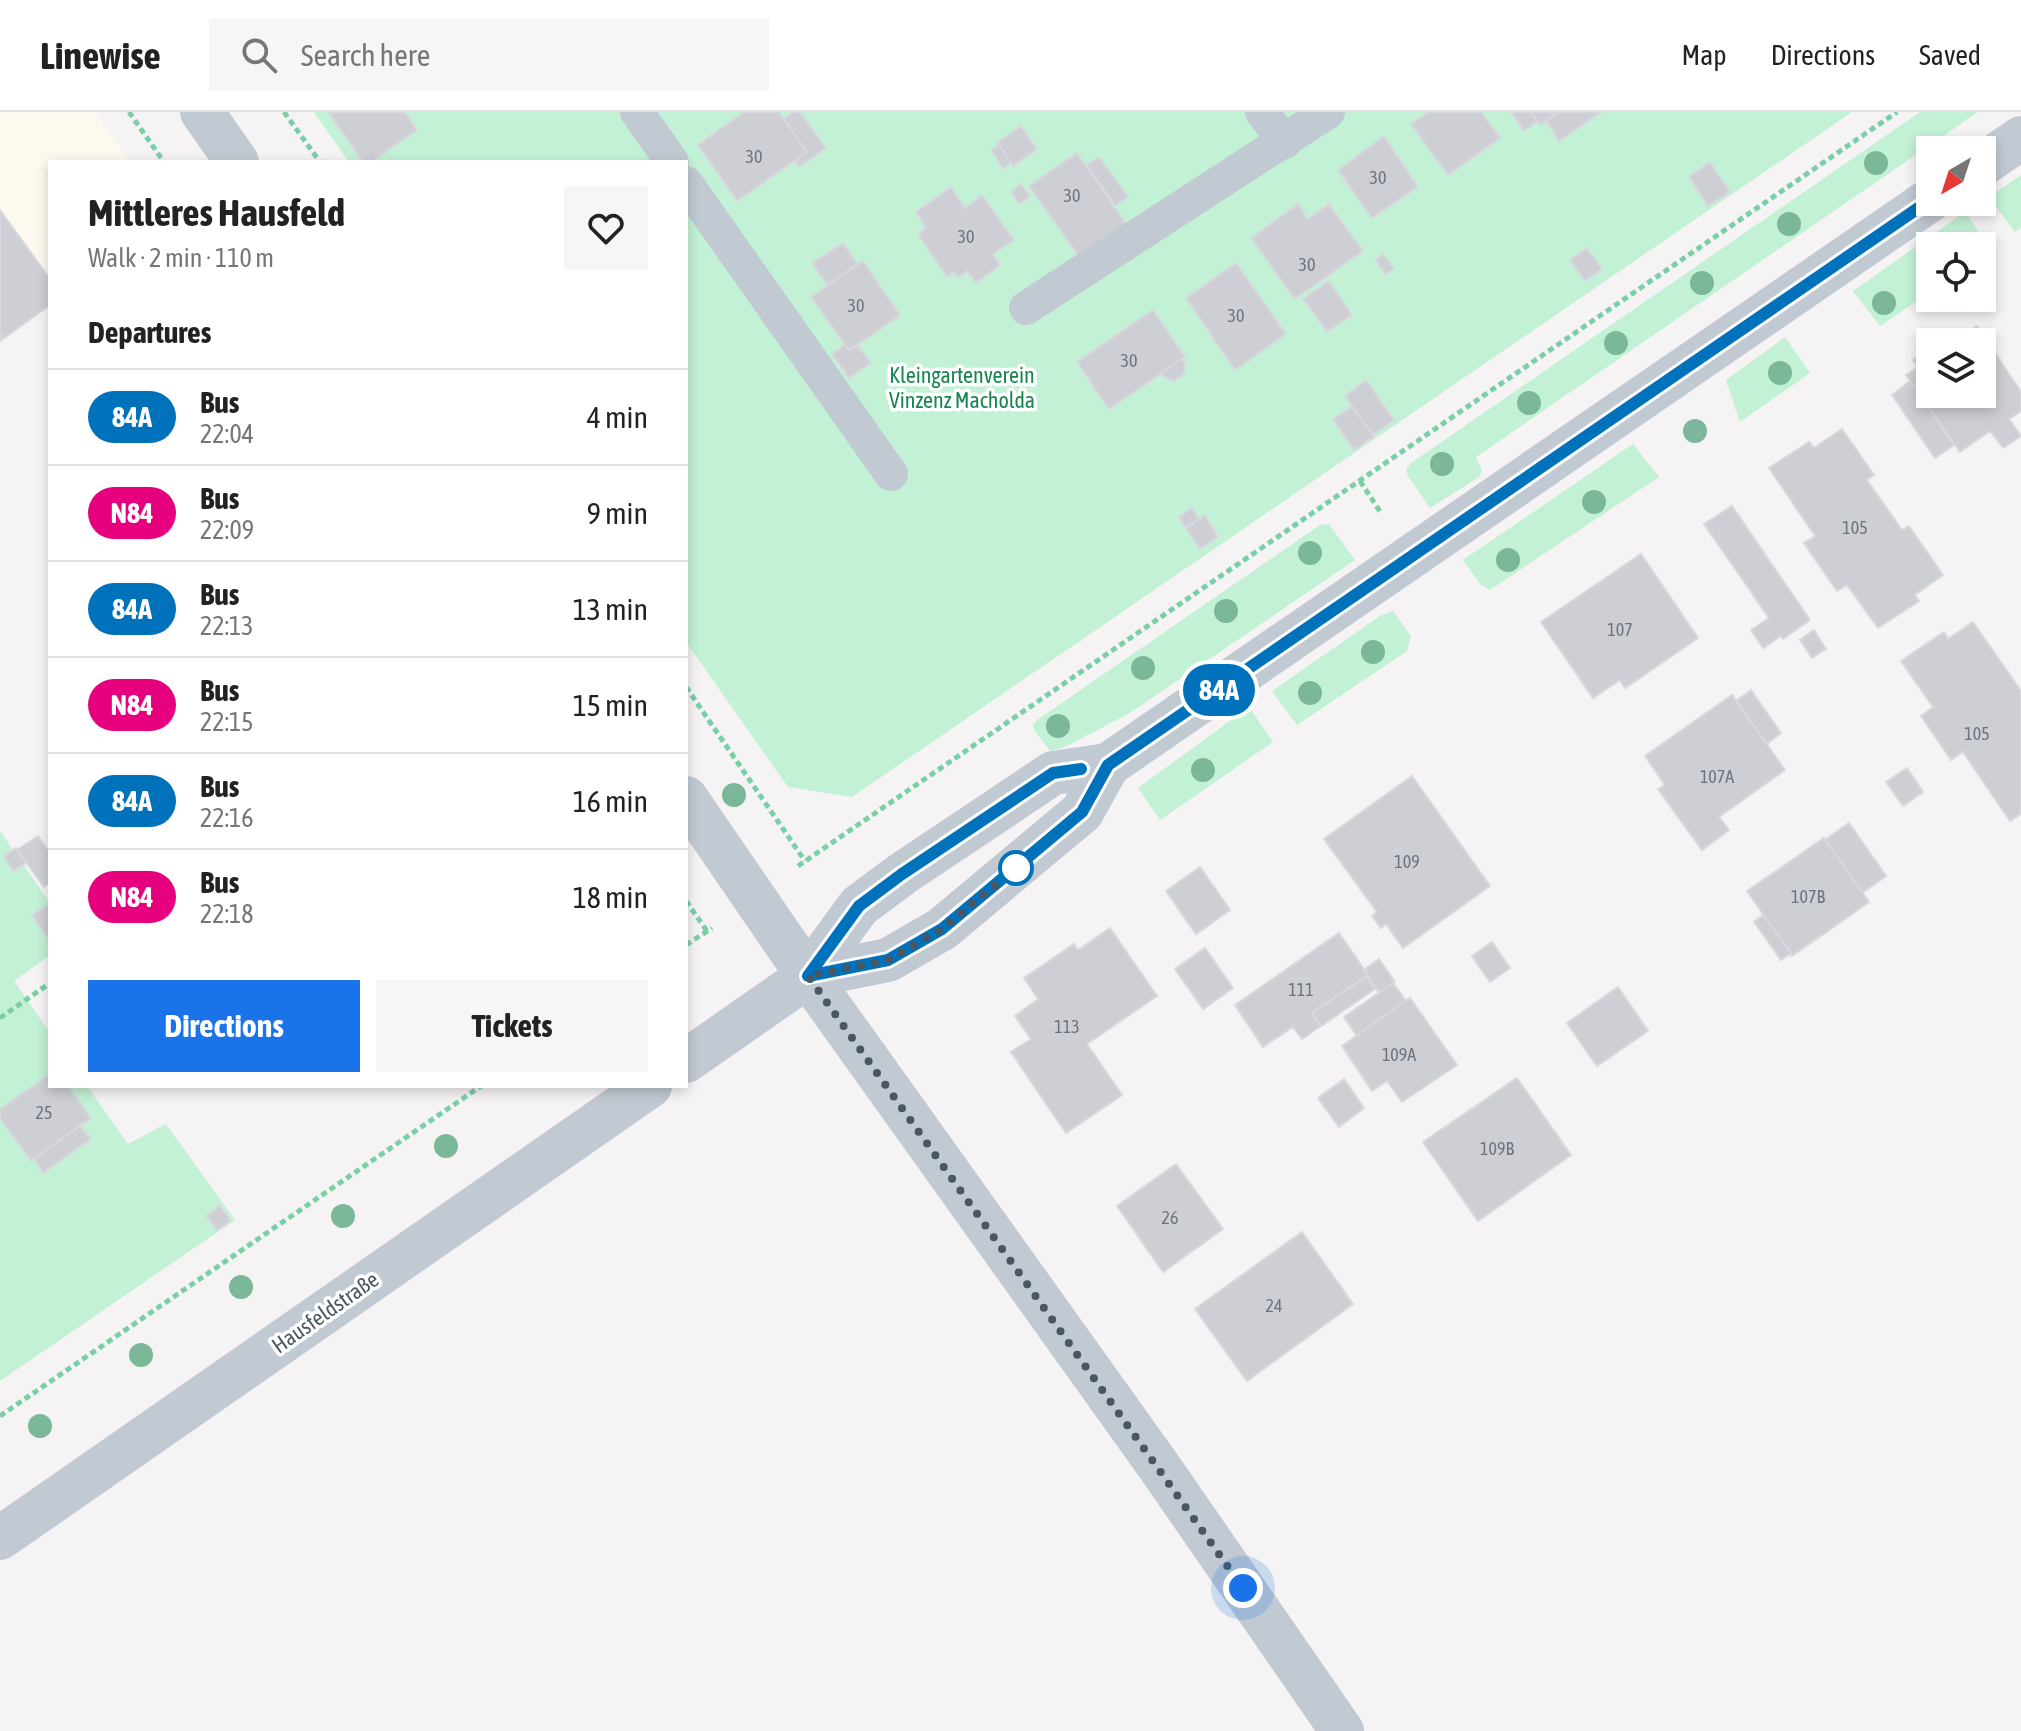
<!DOCTYPE html>
<html lang="en">
<head>
<meta charset="utf-8">
<style>
	body { margin:0; font-family:"Asap Condensed",sans-serif; background:#f6f6f6; color:#222; height:100vh; display:flex; flex-direction:column; font-size:30px; white-space:nowrap }
	* { box-sizing:border-box; margin:0 }
	p { font-size:26px; color:#767676 }
	.icon { flex:none; width:44px; height:44px; fill:none; stroke:currentColor; stroke-width:2; stroke-linecap:round; stroke-linejoin:round }
	.map { position:relative; flex:1; overflow:hidden }
	.sheet { position:absolute; left:48px; top:48px; width:640px; height:928px; display:flex; flex-direction:column; background:#fff; border-radius:0px; box-shadow:0 4px 12px #0003 }
	.sheet>* { flex:none }
	.badge { padding:0 16px; border-radius:26px; font-size:28px; line-height:52px }
	.needle { width:52px; rotate:219deg }
	.tools { position:absolute; left:1916px; top:24px; display:grid; gap:16px }
	.tools a { display:grid; place-items:center; width:80px; height:80px; border-radius:0px; background:#fff; box-shadow:0 4px 12px #0003; font-size:40px }
	.you { position:absolute; width:40px; height:40px; margin:-20px; border:6px solid #fff; border-radius:50%; background:#1a73e8; box-shadow:0 0 0 12px #1a73e833 }
	.map>.badge { position:absolute; translate:-50% -50%; box-shadow:0 0 0 4px #fff }
	h2 { padding:0 40px; font-size:30px; line-height:72px }
	.round { display:grid; place-items:center; flex:none; width:84px; height:84px; border-radius:0px; background:#f6f6f6 }
	.head { display:flex; align-items:center; justify-content:space-between; height:136px; padding:0 40px }
	h1 { font-size:38px; font-weight:700; line-height:60px }
	.button { display:flex; gap:16px; margin-top:auto; padding:16px 40px }
	.button a { flex:1; height:92px; border-radius:0px; background:#1a73e8; color:#fff; font-size:32px; font-weight:700; line-height:92px; text-align:center }
	.button a+a { background:#f6f6f6; color:#222 }
	ul { padding:0; list-style:none }
	li { display:flex; align-items:center; gap:24px; height:96px; padding:0 40px; border-top:2px solid #e0e0e0 }
	li div { flex:1 }
	li b { display:block; font-size:30px }
	li em { font-style:normal }
	li .badge { min-width:88px; font-weight:700; text-align:center }
	header { display:flex; align-items:center; gap:48px; box-sizing:border-box; height:112px; padding:0 40px; background:#fff; border-bottom:2px solid #e0e0e0 }
	header strong { font-size:38px }
	nav { display:flex; gap:44px; margin-inline-start:auto; font-size:28px }
	.search { width:560px; height:72px; background:#f6f6f6; display:flex; align-items:center; gap:20px; box-sizing:border-box; padding:0 28px; border-radius:0px; color:#767676; font-size:30px }
	.map>svg:first-child { display:block }
	.commercial { fill:#fdf9ef }
	.green { fill:#c3f1d5 }
	.building { fill:#cdcfd5; stroke:#d7d9de; stroke-width:2 }
	.lines { fill:none; stroke-linecap:round; stroke-linejoin:round }
	.path { stroke:#7ad0a6; stroke-width:5; stroke-dasharray:6 4; stroke-linecap:butt }
	.service { stroke:#c1cad2; stroke-width:34 }
	.minor { stroke:#c1cad2; stroke-width:44 }
	.tertiary { stroke:#c1cad2; stroke-width:44 }
	.tree { fill:#7bb799 }
	.line-casing { stroke:#fff; stroke-width:18 }
	.line { stroke:#0072bc; stroke-width:12 }
	.walk { stroke:#4a5661; stroke-width:8; stroke-dasharray:0 14.4 }
	.stop-dot { fill:#fff; stroke:#0072bc; stroke-width:4 }
	.labels { text-anchor:middle; stroke-width:7; stroke-linejoin:round; paint-order:stroke }
	.number-label { font-size:18px; fill:#6b747e }
	.park-label { font-size:22px; fill:#17864f; stroke:#fff }
	.street-label { font-size:22px; fill:#4a5661; stroke:#fff }
</style>
</head>
<body>
<header>
<strong>Linewise</strong>
<div class="search"><svg class="icon" aria-label="search" viewBox="0 0 24 24"><circle cx="10" cy="10" r="6"/><path d="M15 15l6 6"/></svg>Search here</div>
<nav><a>Map</a><a>Directions</a><a>Saved</a></nav>
</header>
<div class="map">
<svg width="2021" height="1619" viewBox="0 0 2021 1619">
	<rect width="100%" height="100%" fill="#f5f3f3"/>
	<polygon class="commercial" points="0,0 95,0 130,50 50,50 50,193 0,229"/>
	<g class="green">
		<polygon points="314,0 1852,0 852,685 788,675 686,530 686,50 349,50"/>
		<polygon points="1920,0 1978,0 1476,345 1482,359 1479,365 1430,396 1408,364 1406,357 1411,351"/>
		<polygon points="2021,63 2021,116 2015,120 1989,85"/>
		<polygon points="1965,100 1991,138 1982,144 1982,134 1930,134 1930,180 1880,214 1853,179"/>
		<polygon points="1785,225 1810,261 1740,310 1726,268"/>
		<polygon points="1633,332 1659,365 1490,478 1481,473 1463,448"/>
		<polygon points="1329,412 1355,448 1130,601 1065,635 1050,639 1034,618 1033,613 1037,608 1320,413"/>
		<polygon points="1393,499 1411,524 1407,539 1297,613 1272,579 1380,504"/>
		<polygon points="1249,595 1273,630 1160,708 1138,676"/>
		<polygon points="0,719 50,791 50,843 14,869 50,921 50,974 87,974 128,1032 166,1012 235,1108 0,1269"/>
	</g>
	<g class="building">
		<polygon points="328,0 405,0 417,18 371,50 363,50"/>
		<polygon points="744,0 779,0 807,40 737,89 698,33"/>
		<polygon points="793,0 800,0 826,36 799,55 795,49 807,40 784,7"/>
		<polygon points="1428,0 1481,0 1500,26 1448,63 1411,12"/>
		<polygon points="1511,0 1531,0 1537,10 1524,19"/>
		<polygon points="1531,0 1559,0 1540,13"/>
		<polygon points="1559,0 1601,0 1559,29 1546,9"/>
		<polygon points="1021,14 1037,37 1013,54 997,31"/>
		<polygon points="1384,24 1418,75 1372,106 1338,58"/>
		<polygon points="999,33 1011,51 1003,57 991,38"/>
		<polygon points="1077,41 1127,113 1080,146 1029,74"/>
		<polygon points="1099,45 1128,85 1115,94 1087,53"/>
		<polygon points="1710,50 1730,80 1708,94 1689,65"/>
		<polygon points="1021,72 1030,84 1019,92 1011,80"/>
		<polygon points="951,75 965,96 982,83 1014,128 993,142 1000,153 976,171 967,159 958,166 954,160 947,165 918,122 926,116 916,100"/>
		<polygon points="1298,92 1308,107 1329,92 1363,139 1295,187 1251,126"/>
		<polygon points="0,98 50,167 50,193 0,229"/>
		<polygon points="843,131 858,153 828,174 812,151"/>
		<polygon points="1587,136 1602,157 1585,169 1570,148"/>
		<polygon points="1383,142 1394,156 1386,163 1375,148"/>
		<polygon points="863,149 900,203 849,239 811,185"/>
		<polygon points="1236,151 1286,222 1235,258 1186,186"/>
		<polygon points="1329,169 1352,203 1327,220 1303,187"/>
		<polygon points="1153,198 1185,245 1109,297 1077,250"/>
		<polygon points="1977,214 2021,280 2021,299 2009,307 2021,324 2003,336 1990,319 1960,340 1906,263 1918,255 1913,248 1925,239 1930,247 1930,282 1982,282 1982,230 1954,230"/>
		<polygon points="845,233 849,239 857,233 871,251 849,266 832,242"/>
		<polygon points="1181,247 1185,251 1184,262 1174,269 1164,265 1161,261"/>
		<polygon points="1366,268 1394,308 1373,323 1345,284"/>
		<polygon points="1910,269 1954,333 1935,346 1892,283"/>
		<polygon points="1352,294 1374,325 1354,338 1333,308"/>
		<polygon points="1842,317 1874,363 1867,368 1902,418 1909,414 1943,463 1915,483 1919,489 1878,516 1847,473 1837,479 1804,431 1815,424 1769,356 1809,330 1814,336"/>
		<polygon points="1732,394 1810,508 1783,527 1781,524 1763,536 1751,518 1769,506 1704,412"/>
		<polygon points="1192,396 1199,407 1186,416 1179,405"/>
		<polygon points="1205,403 1218,425 1200,437 1186,416"/>
		<polygon points="1641,442 1698,526 1625,576 1620,568 1593,586 1541,510"/>
		<polygon points="1973,510 2021,579 2021,702 2010,709 1963,640 1951,648 1921,604 1933,595 1901,549 1944,520 1948,527"/>
		<polygon points="1814,518 1826,537 1812,546 1800,528"/>
		<polygon points="1751,578 1781,621 1767,632 1736,589"/>
		<polygon points="1732,583 1785,658 1719,705 1729,718 1702,738 1658,677 1665,673 1645,644"/>
		<polygon points="1907,656 1923,680 1903,694 1886,670"/>
		<polygon points="1412,664 1490,774 1403,836 1386,812 1381,816 1372,804 1377,800 1324,727"/>
		<polygon points="1849,711 1886,764 1862,781 1825,728"/>
		<polygon points="38,724 50,741 50,771 44,775 17,738"/>
		<polygon points="1824,726 1869,790 1792,844 1747,779"/>
		<polygon points="16,736 26,751 13,759 4,744"/>
		<polygon points="1200,755 1230,798 1196,822 1166,779"/>
		<polygon points="50,791 50,827 49,828 32,803"/>
		<polygon points="1763,803 1791,841 1781,848 1754,810"/>
		<polygon points="1110,816 1157,884 1087,932 1122,983 1066,1021 1011,940 1031,927 1015,904 1038,887 1024,866 1074,832 1078,838"/>
		<polygon points="1339,821 1368,863 1312,901 1321,914 1302,927 1293,915 1263,935 1235,893"/>
		<polygon points="1492,830 1510,856 1490,870 1472,844"/>
		<polygon points="1205,836 1233,876 1203,897 1175,857"/>
		<polygon points="1379,847 1395,870 1379,881 1364,858"/>
		<polygon points="1367,864 1375,877 1321,914 1312,901"/>
		<polygon points="1393,871 1406,889 1357,924 1344,905"/>
		<polygon points="1618,875 1648,919 1597,954 1567,911"/>
		<polygon points="1410,886 1457,953 1402,990 1387,969 1372,979 1342,934"/>
		<polygon points="50,962 50,974 68,974 91,1006 31,1049 0,1006 0,997"/>
		<polygon points="1517,966 1571,1043 1478,1109 1423,1030"/>
		<polygon points="1344,967 1364,996 1339,1015 1318,986"/>
		<polygon points="80,1014 91,1027 43,1061 34,1047"/>
		<polygon points="1176,1052 1223,1117 1163,1160 1117,1094"/>
		<polygon points="220,1093 231,1109 217,1118 206,1104"/>
		<polygon points="1302,1120 1353,1192 1247,1269 1195,1197"/>
	</g>
	<g class="lines">
		<g class="path">
			<polyline points="129,0 164,50"/>
			<polyline points="284,0 320,50"/>
			<polyline points="1360,369 1381,401"/>
			<polyline points="686,575 805,749"/>
			<polyline points="798,754 1897,0"/>
			<polyline points="686,789 707,819"/>
			<polyline points="686,833 712,816"/>
			<polyline points="0,906 50,871"/>
			<polyline points="0,1304 481,974"/>
		</g>
		<g class="service">
			<polyline points="637,0 672,50"/>
			<polyline points="1262,0 1285,30"/>
			<polyline points="686,71 891,362"/>
			<polyline points="1026,196 1328,0"/>
		</g>
		<g class="minor">
			<polyline points="202,0 237,50"/>
			<polyline points="686,686 808,864 1160,1356 1342,1619"/>
		</g>
		<g class="tertiary">
			<polyline points="1982,53 2021,26"/>
			<polyline points="808,864 888,848 942,817 1082,700 1108,653"/>
			<polyline points="686,949 808,864 859,794 902,762 1053,661 1108,653 1930,88"/>
			<polyline points="0,1426 650,974"/>
		</g>
	</g>
	<g class="tree">
		<circle cx="1876" cy="51" r="12"/>
		<circle cx="1789" cy="112" r="12"/>
		<circle cx="1702" cy="171" r="12"/>
		<circle cx="1884" cy="191" r="12"/>
		<circle cx="1616" cy="231" r="12"/>
		<circle cx="1780" cy="261" r="12"/>
		<circle cx="1529" cy="291" r="12"/>
		<circle cx="1695" cy="319" r="12"/>
		<circle cx="1442" cy="352" r="12"/>
		<circle cx="1594" cy="390" r="12"/>
		<circle cx="1310" cy="441" r="12"/>
		<circle cx="1508" cy="448" r="12"/>
		<circle cx="1226" cy="499" r="12"/>
		<circle cx="1373" cy="540" r="12"/>
		<circle cx="1143" cy="556" r="12"/>
		<circle cx="1310" cy="581" r="12"/>
		<circle cx="1058" cy="614" r="12"/>
		<circle cx="1203" cy="658" r="12"/>
		<circle cx="734" cy="683" r="12"/>
		<circle cx="446" cy="1034" r="12"/>
		<circle cx="343" cy="1104" r="12"/>
		<circle cx="241" cy="1175" r="12"/>
		<circle cx="141" cy="1243" r="12"/>
		<circle cx="40" cy="1314" r="12"/>
	</g>
	<g class="lines">
		<g class="line-casing">
			<polyline id="line" points="1081,657 1053,661 902,762 859,794 808,864 888,848 942,817 1082,700 1108,653 1930,88"/>
		</g>
		<use href="#line" class="line"/>
		<polyline class="walk" points="1016,756 1022,751 942,817 888,848 808,864 1243,1476"/>
	</g>
	<circle class="stop-dot" cx="1016" cy="756" r="16"/>
	<g class="labels">
		<g class="number-label">
			<text x="754" y="51">30</text>
			<text x="1378" y="72">30</text>
			<text x="1072" y="90">30</text>
			<text x="966" y="131">30</text>
			<text x="1307" y="159">30</text>
			<text x="856" y="200">30</text>
			<text x="1236" y="210">30</text>
			<text x="1129" y="255">30</text>
			<text x="1855" y="422">105</text>
			<text x="1620" y="524">107</text>
			<text x="1977" y="628">105</text>
			<text x="1717" y="671">107A</text>
			<text x="1407" y="756">109</text>
			<text x="1808" y="791">107B</text>
			<text x="1301" y="884">111</text>
			<text x="1067" y="921">113</text>
			<text x="1399" y="949">109A</text>
			<text x="44" y="1007">25</text>
			<text x="1497" y="1043">109B</text>
			<text x="1170" y="1112">26</text>
			<text x="1274" y="1200">24</text>
		</g>
		<g class="park-label">
			<text x="962" y="271">Kleingartenverein<tspan x="962" dy="25">Vinzenz Macholda</tspan></text>
		</g>
		<g class="street-label">
			<text transform="translate(325 1200) rotate(-35)" y="8">Hausfeldstraße</text>
		</g>
	</g>
</svg>
<div class="tools">
<a><svg class="needle" viewBox="-14 -14 28 28"><path d="M0-13l5 13h-10z" fill="#e53935"/><path d="M0 13l5-13h-10z" fill="#767676"/></svg></a>
<a><svg class="icon" aria-label="locate" viewBox="0 0 24 24"><circle cx="12" cy="12" r="6"/><path d="M12 2v4M12 18v4M2 12h4M18 12h4"/></svg></a>
<a><svg class="icon" aria-label="layers" viewBox="0 0 24 24"><path d="M12 4l9 5-9 5-9-5zM3 14l9 5 9-5"/></svg></a>
</div>
<div class="you" style="left:1243px;top:1476px"></div>
<b class="badge" style="left:1219px;top:578px;background:#0072bc;color:#fff">84A</b>
<section class="sheet">
<div class="head"><div><h1>Mittleres Hausfeld</h1><p>Walk · 2 min · 110 m</p></div><a class="round"><svg class="icon" aria-label="heart" viewBox="0 0 24 24"><path d="M12 20l-8-8c-3-5 5-10 8-4 3-6 11-1 8 4z"/></svg></a></div>
<h2>Departures</h2>
<ul>
<li><span class="badge" style="background:#0072bc;color:#fff">84A</span><div><b>Bus</b><p>22:04</p></div><em>4 min</em></li>
<li><span class="badge" style="background:#e6007e;color:#fff">N84</span><div><b>Bus</b><p>22:09</p></div><em>9 min</em></li>
<li><span class="badge" style="background:#0072bc;color:#fff">84A</span><div><b>Bus</b><p>22:13</p></div><em>13 min</em></li>
<li><span class="badge" style="background:#e6007e;color:#fff">N84</span><div><b>Bus</b><p>22:15</p></div><em>15 min</em></li>
<li><span class="badge" style="background:#0072bc;color:#fff">84A</span><div><b>Bus</b><p>22:16</p></div><em>16 min</em></li>
<li><span class="badge" style="background:#e6007e;color:#fff">N84</span><div><b>Bus</b><p>22:18</p></div><em>18 min</em></li>
</ul>
<div class="button"><a>Directions</a><a>Tickets</a></div>
</section>
</div>
</body>
</html>
